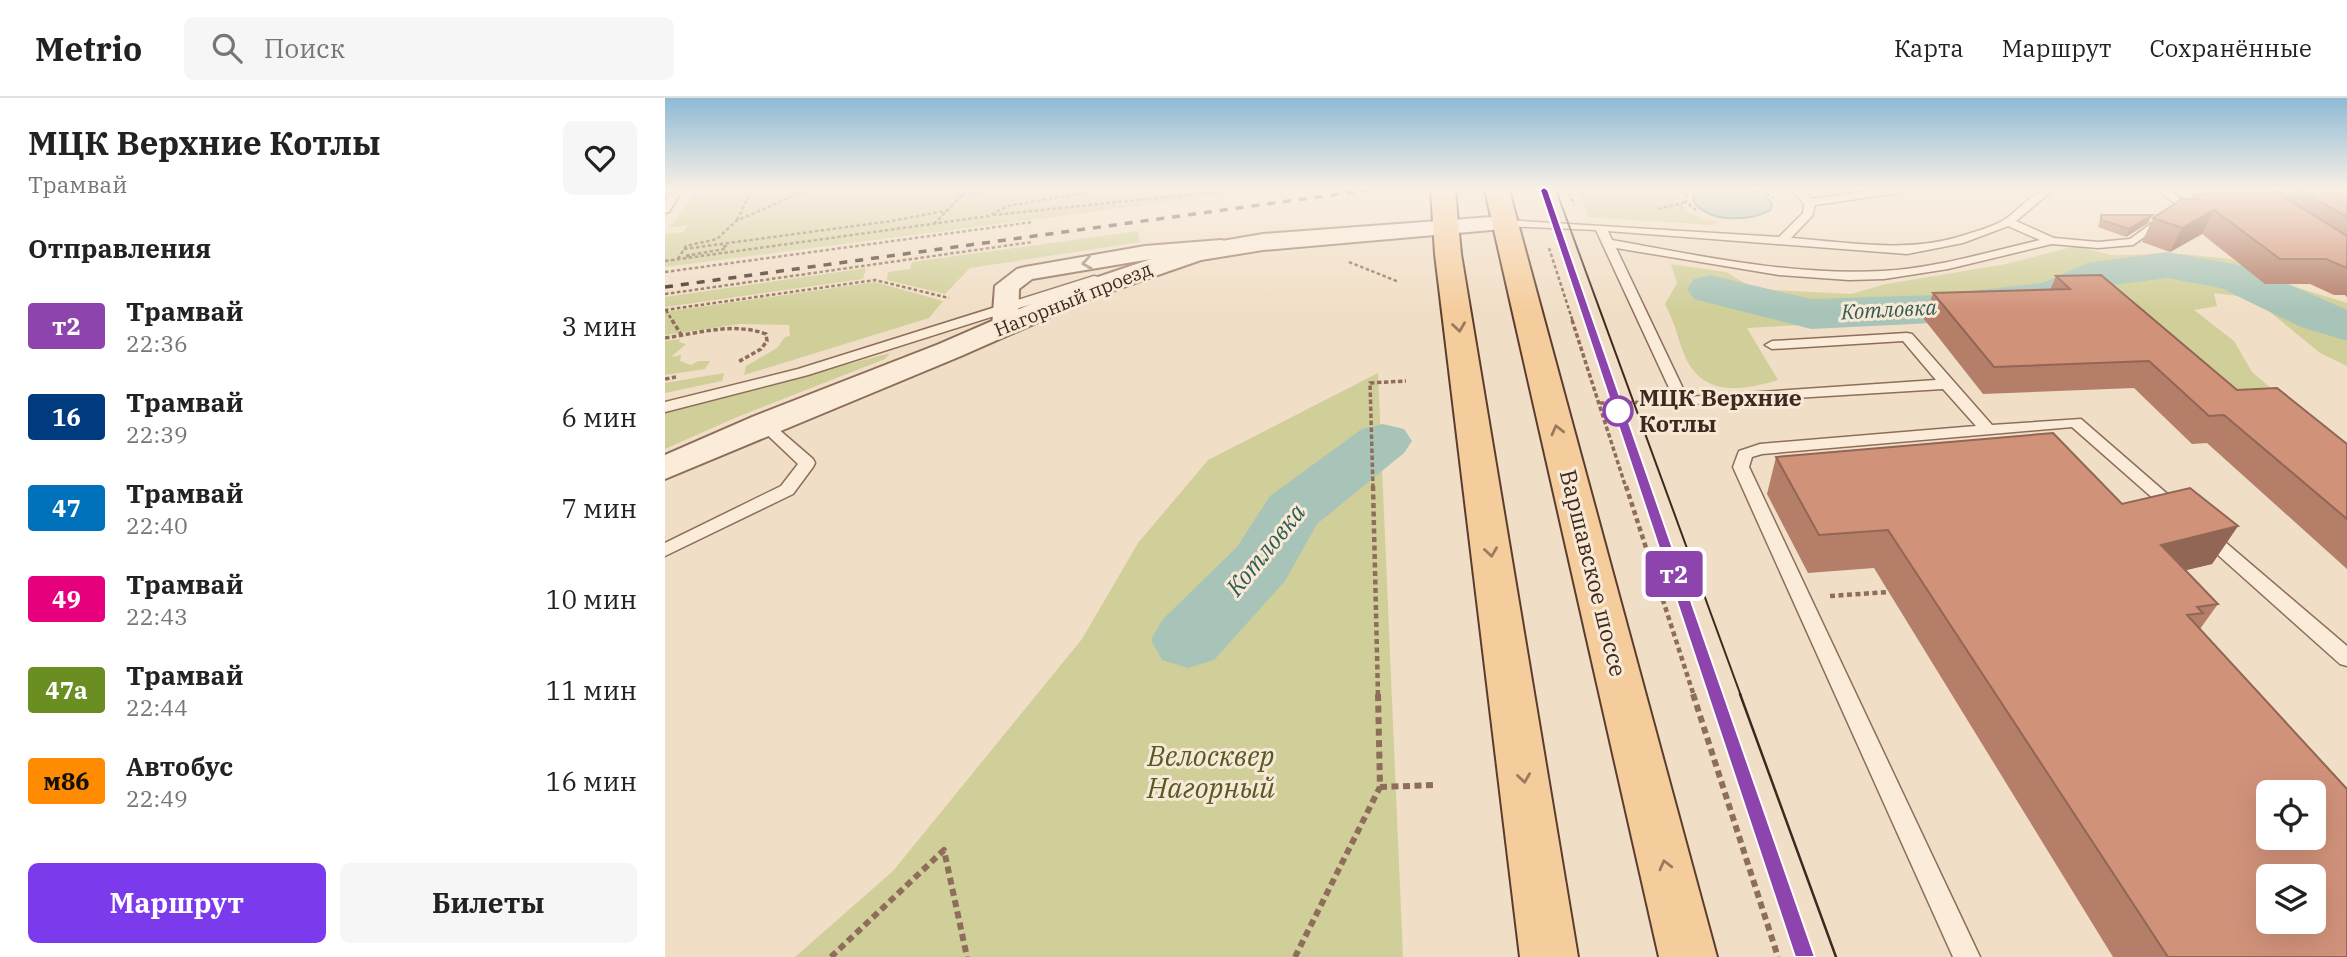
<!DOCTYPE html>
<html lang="ru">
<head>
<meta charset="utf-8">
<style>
	body { margin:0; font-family:"IBM Plex Serif",serif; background:#f6f6f6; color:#222; height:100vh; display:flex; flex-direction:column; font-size:26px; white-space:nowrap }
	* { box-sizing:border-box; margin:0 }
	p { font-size:23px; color:#767676 }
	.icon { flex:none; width:38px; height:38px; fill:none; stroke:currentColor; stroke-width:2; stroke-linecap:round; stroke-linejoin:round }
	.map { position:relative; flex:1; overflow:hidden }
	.details { display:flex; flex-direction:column; background:#fff; width:665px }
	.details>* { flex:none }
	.badge { padding:0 14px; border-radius:5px; font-size:24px; line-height:46px }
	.controls { position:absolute; left:1591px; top:682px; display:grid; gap:14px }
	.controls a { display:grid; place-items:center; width:70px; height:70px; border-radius:10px; background:#fff; box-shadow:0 7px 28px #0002; font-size:35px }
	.map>.badge { position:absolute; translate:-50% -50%; box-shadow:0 0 0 4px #fff }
	h2 { padding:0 28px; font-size:26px; line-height:63px }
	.round { display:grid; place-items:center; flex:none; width:74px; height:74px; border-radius:10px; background:#f6f6f6 }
	.overview { display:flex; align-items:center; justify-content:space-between; height:119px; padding:0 28px }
	h1 { font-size:33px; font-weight:700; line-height:52px }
	.primary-button { display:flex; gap:14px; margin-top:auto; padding:14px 28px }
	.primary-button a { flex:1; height:80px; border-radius:10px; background:#7c3aed; color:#fff; font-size:28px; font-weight:700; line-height:80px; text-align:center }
	.primary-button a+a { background:#f6f6f6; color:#222 }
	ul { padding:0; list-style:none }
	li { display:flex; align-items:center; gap:21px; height:91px; padding:0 28px }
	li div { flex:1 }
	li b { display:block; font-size:26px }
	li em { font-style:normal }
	li .badge { min-width:77px; font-weight:700; text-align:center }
	header { display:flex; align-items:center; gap:42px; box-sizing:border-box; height:98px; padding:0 35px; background:#fff; border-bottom:2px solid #e0e0e0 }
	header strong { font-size:33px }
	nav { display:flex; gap:38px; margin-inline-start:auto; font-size:24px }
	.search { width:490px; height:63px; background:#f6f6f6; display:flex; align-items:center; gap:18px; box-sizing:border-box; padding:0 24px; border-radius:10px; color:#767676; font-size:26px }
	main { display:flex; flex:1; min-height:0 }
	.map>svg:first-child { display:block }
	.green { fill:#d0cf99 }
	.water { fill:#a8c4b8; stroke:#6d9385; stroke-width:2 }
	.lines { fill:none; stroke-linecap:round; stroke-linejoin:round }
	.river { fill:#a8c4b8; fill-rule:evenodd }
	.service-casing { stroke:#8e6e5a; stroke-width:3 }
	.minor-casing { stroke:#8e6e5a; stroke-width:4 }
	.tertiary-casing { stroke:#8e6e5a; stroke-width:4 }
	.primary-casing { stroke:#5b3d2e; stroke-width:4 }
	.path-far3 { stroke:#8e6e5a; stroke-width:2.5; stroke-dasharray:3.5 2.5; stroke-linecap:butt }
	.path-far2 { stroke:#8e6e5a; stroke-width:3.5; stroke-dasharray:4.5 2.5; stroke-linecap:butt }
	.path-far1 { stroke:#8e6e5a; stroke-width:4.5; stroke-dasharray:5 3.5; stroke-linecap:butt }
	.path { stroke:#8e6e5a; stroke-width:6; stroke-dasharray:7 4.5; stroke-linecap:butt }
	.service { fill:#fbecda; fill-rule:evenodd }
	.minor { fill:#fbecda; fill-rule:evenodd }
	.tertiary { fill:#fbecda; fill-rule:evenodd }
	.primary { fill:#f5cd9d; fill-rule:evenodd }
	.tram-far1 { stroke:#3d291f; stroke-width:2 }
	.tram { stroke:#3d291f; stroke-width:2.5 }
	.rail { stroke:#3d291f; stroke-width:3.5; stroke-dasharray:8 8; stroke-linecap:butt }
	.wall { fill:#b47e69 }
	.shaded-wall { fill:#926655 }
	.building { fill:#d1927a; stroke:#926655; stroke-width:2; fill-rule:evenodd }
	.oneway { stroke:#9c8a7c }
	.oneway2 { stroke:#997b5e }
	.line { fill:#8e44ad; stroke:#fff; stroke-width:2 }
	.stop-dot { fill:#fff; stroke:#8e44ad; stroke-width:3.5 }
	.labels { text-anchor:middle; stroke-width:6; stroke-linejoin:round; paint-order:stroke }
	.far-street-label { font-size:19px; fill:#3d291f; stroke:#f8e9d6 }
	.far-water-label { font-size:21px; font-style:italic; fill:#2d5d54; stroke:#f8e9d6 }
	.stop-label { font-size:23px; font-weight:bold; fill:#3d291f; stroke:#f8e9d6; text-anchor:start }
	.street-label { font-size:23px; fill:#3d291f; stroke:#f8e9d6 }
	.water-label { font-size:24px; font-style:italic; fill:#2d5d54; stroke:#f8e9d6 }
	.near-park-label { font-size:28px; font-style:italic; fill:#545a24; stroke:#f8e9d6 }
</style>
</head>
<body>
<header>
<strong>Metrio</strong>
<div class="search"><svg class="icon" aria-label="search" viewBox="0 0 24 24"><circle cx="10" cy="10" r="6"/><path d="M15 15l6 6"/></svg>Поиск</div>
<nav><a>Карта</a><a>Маршрут</a><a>Сохранённые</a></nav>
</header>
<main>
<section class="details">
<div class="overview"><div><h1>МЦК Верхние Котлы</h1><p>Трамвай</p></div><a class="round"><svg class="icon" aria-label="heart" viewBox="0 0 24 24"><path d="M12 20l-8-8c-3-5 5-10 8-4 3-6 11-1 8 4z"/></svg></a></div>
<h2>Отправления</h2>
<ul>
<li><span class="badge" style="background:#8e44ad;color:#fff">т2</span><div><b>Трамвай</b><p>22:36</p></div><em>3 мин</em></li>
<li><span class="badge" style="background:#003b80;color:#fff">16</span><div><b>Трамвай</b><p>22:39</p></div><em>6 мин</em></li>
<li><span class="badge" style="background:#0072bc;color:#fff">47</span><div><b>Трамвай</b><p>22:40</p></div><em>7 мин</em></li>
<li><span class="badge" style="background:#e6007e;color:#fff">49</span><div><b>Трамвай</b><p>22:43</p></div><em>10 мин</em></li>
<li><span class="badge" style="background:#6b8e23;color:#fff">47а</span><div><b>Трамвай</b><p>22:44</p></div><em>11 мин</em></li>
<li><span class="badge" style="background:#ff8b00;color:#111">м86</span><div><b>Автобус</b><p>22:49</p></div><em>16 мин</em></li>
</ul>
<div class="primary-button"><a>Маршрут</a><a>Билеты</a></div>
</section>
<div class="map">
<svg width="1682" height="859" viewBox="0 0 1682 859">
	<rect width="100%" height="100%" fill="#f1dec6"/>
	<g class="green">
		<polygon points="34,92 596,92 0,169 0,136 18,134 23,127 4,130"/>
		<path d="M912,92H1019L1014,97C1014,116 1039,121 1054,124L1048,127L924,119Z"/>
		<polygon points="473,133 475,144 305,170 280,196 222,182 223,174 245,171 247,164"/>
		<path d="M1411,148L1446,157L1517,156L1566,161L1597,179L1682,205V268L1655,255L1588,200L1549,195L1552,208L1529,212L1569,243L1587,274L1620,302L1551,299L1261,220L1082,230L1113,282C1073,294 1034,299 1017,251C1012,236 1008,221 1000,206L1012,185L1006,166L1061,174L1089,191L1186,196L1221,186L1341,166Z"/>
		<polygon points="201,170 198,181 0,209 0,199"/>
		<polygon points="210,184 278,203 264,220 79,277 81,268 112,250 120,239 125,238 124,227 75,226 0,237 0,214"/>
		<polygon points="15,241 14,244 21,246 6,259 16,257 15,263 26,267 33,263 45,263 40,271 0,277 0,243"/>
		<polygon points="225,255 220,261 72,319 0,351 0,315"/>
		<polygon points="59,275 57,283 0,295 0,285"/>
		<polygon points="713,275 738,859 130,859 228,773 417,541 473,445 543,362"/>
	</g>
	<path class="water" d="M1037,92C1057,92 1099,84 1107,107L1105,112C1085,124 1041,125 1028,102L1029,97Z"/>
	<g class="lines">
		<g class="river">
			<polygon points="1502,154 1585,169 1682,212 1682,243 1636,229 1556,190 1502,180 1448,187 1404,208 1387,212 1268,225 1146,231 1029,201 1022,191 1029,181 1045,177 1146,201 1268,197 1377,185 1422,165"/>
			<polygon points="718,326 739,331 747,343 739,355 652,426 620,483 549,562 523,570 497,562 486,542 497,522 572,449 605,398 697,331"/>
		</g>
		<g class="service-casing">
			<g id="service">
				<polygon points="7,92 17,92 4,114 0,115 0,103"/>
				<path d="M1127,92H1138L1147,101L1212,92H1238L1233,95L1150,107L1147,118L1126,140C1182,144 1239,155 1293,139C1308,134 1326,130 1339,122C1356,111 1367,92 1388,92L1351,123L1389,140L1433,144L1465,141L1512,107L1492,92H1504L1524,107L1468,147L1433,150L1387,146L1283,171L1219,181L1184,182L1114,177L951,150L1022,299L1271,282L1238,243L1107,251L1100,247L1107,243L1242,235L1247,236L1327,327L1416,321L1522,413L1519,417H1507L1407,329L1097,356L1087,359L1084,369L1315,859H1288L1068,369L1074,353L1095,346L1311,328L1278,291L1012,307L931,132L840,128L834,125L840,122L1114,139L1138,115L1139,106ZM1343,128L1375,142C1323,154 1271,170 1218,173C1127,178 1036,158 947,142L943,133L1242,156L1298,145Z"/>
				<polygon points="429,178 433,179 433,185 143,277 0,314 0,304 133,271"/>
				<polygon points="99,321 104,323 148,361 150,365 148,369 128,396 0,458 0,445 116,388 133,366 94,329 91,326 94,323"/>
				<polygon points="1540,430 1546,432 1682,548 1682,568 1675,566 1534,440 1531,436 1534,432"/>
			</g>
		</g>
		<g class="minor-casing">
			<polygon id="minor" points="556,142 564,144 567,149 564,154 480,162 367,181 354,191 353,229 349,234 340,237 331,234 327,229 330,188 352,171 360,169 480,148"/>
		</g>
		<g class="tertiary-casing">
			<polygon id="tertiary" points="840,118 849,120 852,125 849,130 598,152 536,162 432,198 296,258 0,381 0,357 87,319 274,246 412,186 522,149 598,136"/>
		</g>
		<g class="primary-casing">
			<g id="primary">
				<polygon points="766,92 790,92 796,156 913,859 855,859 770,156"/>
				<polygon points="820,92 844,92 1052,859 994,859"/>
			</g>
		</g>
		<g class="path-far3">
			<polyline points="1027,92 1021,98 1021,104 1033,114"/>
			<polyline points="1096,92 1110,101"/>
			<polyline points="904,95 909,107"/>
			<polyline points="297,98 321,92"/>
			<polyline points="993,111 1021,104"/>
			<polyline points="328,117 570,92"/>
			<polyline points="72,122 87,92"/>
			<polyline points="269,126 302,92"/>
			<polyline points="884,150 908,224"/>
			<polyline points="19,151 226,123 285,112"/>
			<polyline points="25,158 20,158 59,151 61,148 58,149"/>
			<polyline points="13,161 21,148 52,141 71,123 142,92"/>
			<polyline points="0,163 324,118 342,108 436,92"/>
			<polyline points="684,164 734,184"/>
			<polyline points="0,174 368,124"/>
			<polyline points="0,196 367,144"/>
			<polyline points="0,212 210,182 284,200"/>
			<polyline points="1,212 8,224"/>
		</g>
		<g class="path-far2">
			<polyline points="7,222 17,238"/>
			<polyline points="907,222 961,390"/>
			<path d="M0,240C34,235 68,224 101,236L102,243L96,251L73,264"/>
			<polyline points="0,281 11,279"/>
			<polyline points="935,305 992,304"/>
			<polyline points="708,390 705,285 741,283"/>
		</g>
		<g class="path-far1">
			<polyline points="708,388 713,598"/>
			<polyline points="961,388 1029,598"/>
			<polyline points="1165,498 1224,494"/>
		</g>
		<g class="path">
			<polyline points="1028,596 1113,859"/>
			<polyline points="715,689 770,687"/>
			<polyline points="166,859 279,752 302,859"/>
			<polyline points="630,859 715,689 713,596"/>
		</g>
		<use href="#service" class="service"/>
		<use href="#minor" class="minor"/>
		<use href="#tertiary" class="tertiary"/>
		<use href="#primary" class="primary"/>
		<g class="tram-far1">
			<polyline points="879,92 1051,598"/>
			<polyline points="891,92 1076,598"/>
		</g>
		<g class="tram">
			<polyline points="1051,596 1140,859"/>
			<polyline points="1075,596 1171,859"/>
		</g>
		<polyline class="rail" points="0,189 703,92"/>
	</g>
	<g class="wall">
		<polygon points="1529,92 1682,92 1682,199 1680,197 1669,197 1645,186 1600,186 1537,136 1505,154 1477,144 1488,120 1526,101 1528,96 1536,96"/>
		<polygon points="1436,117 1487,117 1483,125 1461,139 1433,129"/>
		<polygon points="1391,178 1572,292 1682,346 1682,471 1542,345 1527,346 1469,290 1318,296 1259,221 1268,195 1385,192"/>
		<polygon points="1111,359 1457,406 1573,428 1547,466 1520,472 1553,506 1535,531 1682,859 1448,859 1209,470 1143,475 1102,396"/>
	</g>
	<g class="shaded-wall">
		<polygon points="1549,112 1537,136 1505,154 1517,130"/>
		<polygon points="1487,117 1483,125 1461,139 1464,131"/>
		<polygon points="1573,428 1547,466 1472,484 1496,447"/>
	</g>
	<g class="building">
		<polygon points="1580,92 1608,92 1682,138 1682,170 1661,161 1615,161 1549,112 1517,130 1488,120 1517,101 1535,101 1528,96 1587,96"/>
		<polygon points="1635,92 1682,92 1682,119"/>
		<polygon points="1436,117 1487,117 1464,131 1436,122"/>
		<polygon points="1436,177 1572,292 1612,290 1682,346 1682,421 1559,317 1544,318 1484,263 1329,269 1268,195 1405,191 1391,178"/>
		<path d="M1388,335L1457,406L1525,390L1573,428L1496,447L1553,506L1532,509L1538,515L1522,517L1682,691V859H1503L1223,432L1154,437L1111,359ZM1603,695H1648V740H1603ZM1603,779H1648V824H1603Z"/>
	</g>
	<defs><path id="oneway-chevron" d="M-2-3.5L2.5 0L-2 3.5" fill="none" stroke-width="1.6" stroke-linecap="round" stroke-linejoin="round" transform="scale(1.75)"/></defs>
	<use class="oneway" href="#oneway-chevron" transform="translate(422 165) rotate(171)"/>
	<g class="oneway2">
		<use href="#oneway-chevron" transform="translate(794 229) rotate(82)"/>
		<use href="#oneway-chevron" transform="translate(892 332) rotate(-104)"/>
		<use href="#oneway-chevron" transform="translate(826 454) rotate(82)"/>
		<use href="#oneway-chevron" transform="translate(859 680) rotate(82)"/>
		<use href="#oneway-chevron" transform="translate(1000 767) rotate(-104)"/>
	</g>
	<linearGradient id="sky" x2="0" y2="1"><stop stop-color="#8ebad5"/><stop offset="0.43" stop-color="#f9f0e5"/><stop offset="1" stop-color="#f9f0e5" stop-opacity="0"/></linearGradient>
	<rect width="1682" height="212" fill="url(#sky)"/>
	<polygon class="line" points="879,89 883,92 1150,859 1130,859 875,92"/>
	<circle class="stop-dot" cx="953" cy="313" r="14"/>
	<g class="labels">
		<g class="far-street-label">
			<text transform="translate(408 201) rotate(-22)" y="7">Нагорный проезд</text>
		</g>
		<g class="far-water-label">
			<text transform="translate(1224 212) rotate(-3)" y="7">Котловка</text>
		</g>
		<g class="stop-label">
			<text x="974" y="308">МЦК Верхние<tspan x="974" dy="26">Котлы</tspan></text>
		</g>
		<g class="street-label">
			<text transform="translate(928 475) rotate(76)" y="8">Варшавское шоссе</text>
		</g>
		<g class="water-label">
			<text transform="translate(601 452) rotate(-51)" y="8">Котловка</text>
		</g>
		<g class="near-park-label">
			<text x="546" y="668">Велосквер<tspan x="546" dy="32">Нагорный</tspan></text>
		</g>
	</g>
</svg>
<div class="controls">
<a><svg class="icon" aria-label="locate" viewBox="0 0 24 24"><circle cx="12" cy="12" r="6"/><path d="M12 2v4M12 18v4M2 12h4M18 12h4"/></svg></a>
<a><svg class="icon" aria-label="layers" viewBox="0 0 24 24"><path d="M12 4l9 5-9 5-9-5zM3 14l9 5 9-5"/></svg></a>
</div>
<b class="badge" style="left:1009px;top:476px;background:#8e44ad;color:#fff">т2</b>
</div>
</main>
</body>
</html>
